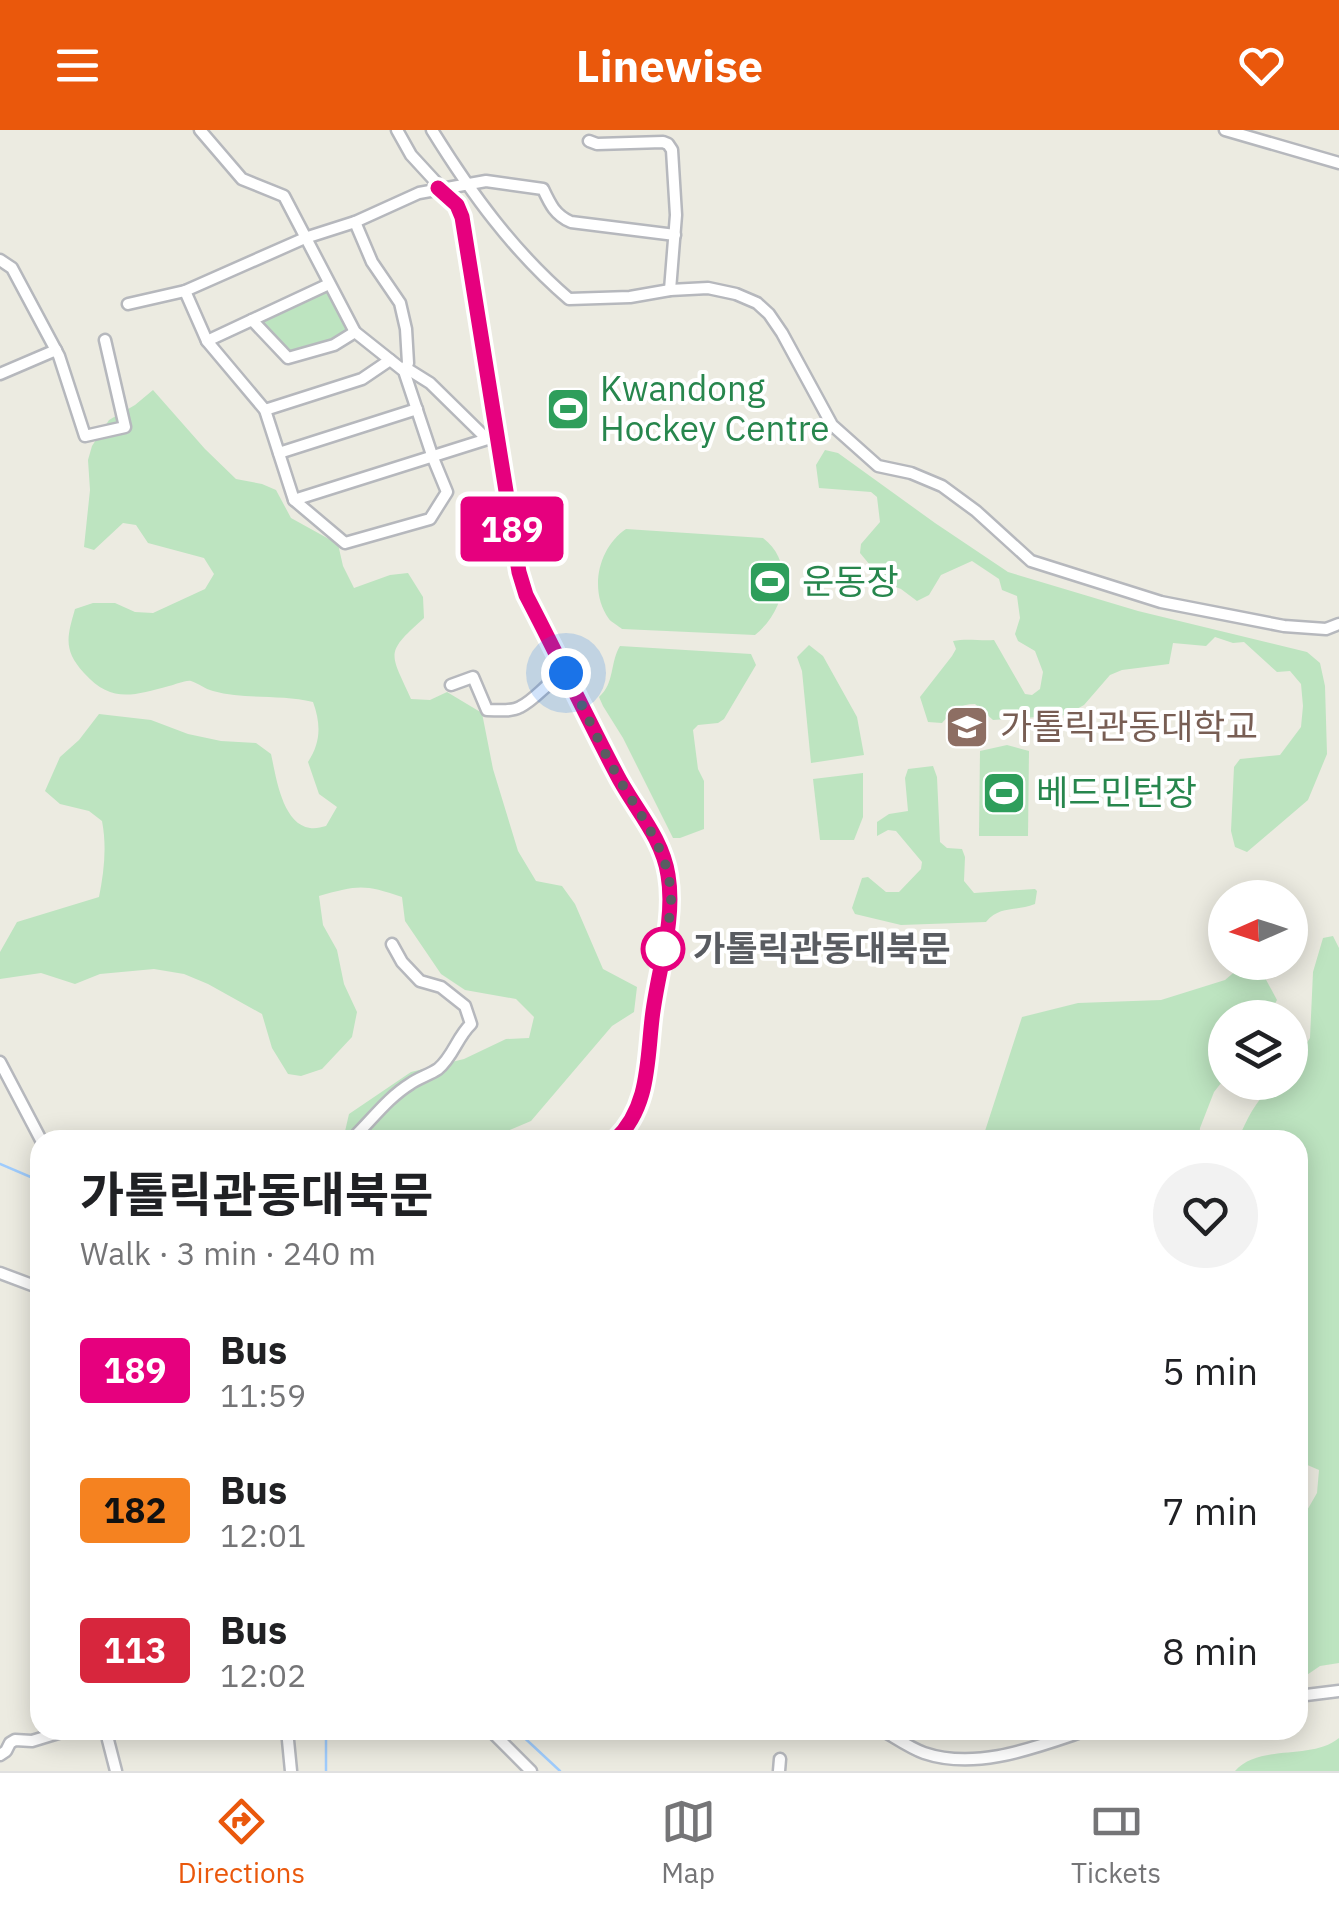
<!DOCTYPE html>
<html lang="en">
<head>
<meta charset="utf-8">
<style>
	body { margin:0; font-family:"IBM Plex Sans","Noto Sans KR",sans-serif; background:#f2f2f2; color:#202124; height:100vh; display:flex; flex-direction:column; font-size:38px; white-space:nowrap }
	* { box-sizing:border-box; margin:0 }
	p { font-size:32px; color:#757577 }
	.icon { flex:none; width:55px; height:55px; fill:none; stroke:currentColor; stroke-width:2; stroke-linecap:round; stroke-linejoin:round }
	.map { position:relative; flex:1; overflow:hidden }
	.details { position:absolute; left:30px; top:1000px; width:1278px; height:610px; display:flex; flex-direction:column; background:#fff; border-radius:30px; box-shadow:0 5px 25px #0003 }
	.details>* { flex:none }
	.badge { padding:0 20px; border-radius:8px; font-size:35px; line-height:65px }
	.needle { width:65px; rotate:267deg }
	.fabs { position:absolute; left:1208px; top:750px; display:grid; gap:20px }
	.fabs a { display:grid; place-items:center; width:100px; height:100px; border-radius:50%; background:#fff; box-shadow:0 5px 25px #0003; font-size:50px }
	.you { position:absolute; width:50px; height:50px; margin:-25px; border:8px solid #fff; border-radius:50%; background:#1a73e8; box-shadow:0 0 0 15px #1a73e833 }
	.map>.badge { position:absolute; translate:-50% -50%; box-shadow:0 0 0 5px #fff }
	.round { display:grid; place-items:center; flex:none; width:105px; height:105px; border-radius:52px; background:#f2f2f2 }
	.head { display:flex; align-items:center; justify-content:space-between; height:170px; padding:0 50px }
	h1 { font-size:48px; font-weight:700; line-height:75px }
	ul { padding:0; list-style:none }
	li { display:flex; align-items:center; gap:30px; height:140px; padding:0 50px }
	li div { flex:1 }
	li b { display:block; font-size:38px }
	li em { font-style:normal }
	li .badge { min-width:110px; font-weight:700; text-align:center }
	header { display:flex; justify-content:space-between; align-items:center; height:130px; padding:0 50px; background:#ea580c; color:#fff; font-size:45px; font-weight:700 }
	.tabs { display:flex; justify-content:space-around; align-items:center; height:140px; border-top:2px solid #e0e0e0; background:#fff; font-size:28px; color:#757577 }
	.tabs a { display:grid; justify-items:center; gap:5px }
	.tabs .on { color:#ea580c }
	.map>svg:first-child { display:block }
	.green { fill:#bde4c0 }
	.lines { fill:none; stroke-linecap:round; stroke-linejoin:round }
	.stream { stroke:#9fccfd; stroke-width:2.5 }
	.minor-casing { stroke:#b6b8bd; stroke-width:15 }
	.minor { stroke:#fff; stroke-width:10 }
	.line-casing { stroke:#fff; stroke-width:22 }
	.line { stroke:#e6007e; stroke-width:15 }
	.walk { stroke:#595c61; stroke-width:10; stroke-dasharray:0 18 }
	.stop-dot { fill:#fff; stroke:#e6007e; stroke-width:5 }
	.labels { text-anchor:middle; stroke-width:8; stroke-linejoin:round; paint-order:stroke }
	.leisure-label { font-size:35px; fill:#27864d; stroke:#fff; text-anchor:start }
	.education-label { font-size:35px; fill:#785e54; stroke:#fff; text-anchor:start }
	.stop-label { font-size:35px; font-weight:bold; fill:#595c61; stroke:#fff; text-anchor:start }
</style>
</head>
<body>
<header><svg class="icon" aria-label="menu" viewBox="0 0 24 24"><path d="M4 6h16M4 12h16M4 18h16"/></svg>Linewise<svg class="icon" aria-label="heart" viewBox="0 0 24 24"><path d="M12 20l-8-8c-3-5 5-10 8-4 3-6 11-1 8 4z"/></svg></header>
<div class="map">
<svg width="1339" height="1641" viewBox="0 0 1339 1641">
	<rect width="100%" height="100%" fill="#ecebe1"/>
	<g class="green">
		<polygon points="329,154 355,202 288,228 252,190"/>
		<path d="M153,260L205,319L236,349L262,354L276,360L291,388L338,414L343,436L354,458L390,445L408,443L423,467L424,488C384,524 390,522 411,569L430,570L447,562L482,583L493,639L518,721L536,751L562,756L575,774L603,839L637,857L634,882L612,896L531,991L486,1010H343L349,984L411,942L464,929L506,909L529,908L534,887L516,869L465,860L441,844L405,791L402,767C364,754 358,755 319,766L323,795L337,820L344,854L357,882L352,907L322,939L301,946L288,944L272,918L262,884L208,854L184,844L154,839L100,844L75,854L41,843L0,849V822L17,792L99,767C104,742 107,717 102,691L89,681L60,674L45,661L60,627L79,610L99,584L151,590L188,604L221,611L256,613L271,624C276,646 282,694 310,698C316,699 321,697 326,696L337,677L319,664L308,632C321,612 321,594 313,572C281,564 245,570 213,561C205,559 198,553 191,551C185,550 175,555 169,556C132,566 111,573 84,543C63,520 67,507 75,479L93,473H115L135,482L153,483L205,459L214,444L204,428L148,413L136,395L123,393L94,420L84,417L90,360L88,330L92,316L109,290L135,275Z"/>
		<path d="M825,320L838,323L935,393L1008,442L1138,481L1307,522L1320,533L1325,556L1327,624L1308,670L1247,722L1235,717L1231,701L1234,637L1240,629L1280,625L1301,597L1303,576L1301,554L1290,541L1277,542L1244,512L1233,513L1215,507L1206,516L1173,513L1169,534L1122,540L1110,545L1084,575L1066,585L993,590L975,574C959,574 953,581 942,593L928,592L920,567L952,526L956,519L953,511C967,508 979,511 994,510L1025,564L1032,565L1040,559L1043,542L1035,521L1018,511L1015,504L1020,488L1017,466L1002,460L999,449L972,431L941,445L929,465L917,471L901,459L885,453L860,423L861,414L880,392L877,367L871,362L819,358L816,335Z"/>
		<path d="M626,399L763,408C796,433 785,481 755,505L622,499C620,497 610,491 609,489C588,460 599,417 626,399Z"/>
		<polygon points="809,515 823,526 857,587 864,625 811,633 802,541 797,527"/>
		<path d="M620,516L751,524L756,535L724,589L718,593L698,595L693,600L698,639L704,651V699L680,708H673L623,608L603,576L599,567C615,553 610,532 620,516Z"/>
		<polygon points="1007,615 1029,621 1028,706 979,706 980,621"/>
		<path d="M933,636L937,647L940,712L947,718L962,719L965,727L964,751L974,763L1035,759L1037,761L1035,774C1014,782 1000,775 986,792L901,795L855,784L852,778L862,748L868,747L886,762H899L921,739L922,732L896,701L888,700L877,706V692L889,684L908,681L905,648L908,639Z"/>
		<polygon points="863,643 863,687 854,710 820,710 813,649"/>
		<path d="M1333,806L1339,818V1533L1320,1536L1298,1551V1396L1317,1363L1319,1340L1298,1331V1010H1238C1247,988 1257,969 1275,953L1290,952V939L1310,908L1313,842L1323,808Z"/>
		<polygon points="1245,833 1257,833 1277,870 1267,887 1225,888 1225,948 1214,962 1200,998 1199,1010 993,1010 985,1001 1022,887 1078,873 1161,870 1225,850"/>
		<path d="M1339,1608V1641H1235C1260,1613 1311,1631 1339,1608Z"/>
	</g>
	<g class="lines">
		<g class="stream">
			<polyline points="0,1034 40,1051"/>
			<polyline points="516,1600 560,1641"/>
			<polyline points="326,1641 326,1600"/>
		</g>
		<g class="minor-casing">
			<g id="minor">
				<path d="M397,0L411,25L457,75L462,87L519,442L527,465C557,524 585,584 616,643C633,677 662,706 668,745C676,792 657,842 652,889C647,932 649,978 615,1010"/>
				<path d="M432,0C471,63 513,121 569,169L630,167L670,160L708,158L736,164L757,173L769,184L782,203L832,295L878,336L911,343L942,356L976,381L1031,431L1161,472L1284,496L1326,499L1339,494"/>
				<polyline points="1225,0 1339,33"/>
				<polyline points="589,11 597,14 663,12 668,14 672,20 676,85 670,160"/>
				<polyline points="355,92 372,132 400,173 406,199 408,233 404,241"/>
				<polyline points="0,130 12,138 59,226 85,306 125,297 105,210"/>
				<polyline points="185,161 207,211 265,280 294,370 345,413 430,389 447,362 433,328 404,241 355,202 284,66 242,49 200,0"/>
				<path d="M128,174L185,161L305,108L355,92L419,63L486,51L543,59C550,74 555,85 571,92L675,105"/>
				<polyline points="252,190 288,228 334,215 355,202"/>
				<polyline points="207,211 329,154"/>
				<polyline points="406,238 430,253 487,309"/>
				<polyline points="0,244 56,220"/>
				<polyline points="265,280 362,249 390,230"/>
				<polyline points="279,323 417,279"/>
				<polyline points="294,370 497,306"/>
				<path d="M451,555L473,547L487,580C498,580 511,582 520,577C538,568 548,550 566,543"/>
				<polyline points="0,932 41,1010"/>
				<path d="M355,1010L357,1004C374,987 389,967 410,954C418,948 429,945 438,939C453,927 457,907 471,894L465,876L441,857L420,851L402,832L392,814"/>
				<polyline points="0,1143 40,1158"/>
				<polyline points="1298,1566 1339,1561"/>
				<polyline points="112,1600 108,1610 116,1641"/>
				<polyline points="287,1600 291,1641"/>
				<polyline points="490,1600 531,1641"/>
				<path d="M882,1600C896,1608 910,1618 924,1623C977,1641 1036,1617 1087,1600"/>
				<polyline points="0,1625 6,1621 10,1613 15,1610 32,1611 68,1600"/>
				<polyline points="779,1641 780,1629"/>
			</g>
		</g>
		<use href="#minor" class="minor"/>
	</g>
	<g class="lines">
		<g class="line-casing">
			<path id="line" d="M438,58L457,75L462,87L519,442L526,465C557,524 585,584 616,643C633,677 662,706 668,745C676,792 657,842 652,889C647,932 649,978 615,1010"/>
		</g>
		<use href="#line" class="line"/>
		<path class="walk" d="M566,543C584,578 599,614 618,647C641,688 672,723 671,773C670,789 666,804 663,819"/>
	</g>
	<defs>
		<g id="stadium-square" transform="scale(2.25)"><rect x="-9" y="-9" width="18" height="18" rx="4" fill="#2e9e5b" stroke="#fff"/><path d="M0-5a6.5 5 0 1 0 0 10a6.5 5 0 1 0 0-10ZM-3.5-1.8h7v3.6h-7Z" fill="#fff"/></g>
		<g id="university-square" transform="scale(2.25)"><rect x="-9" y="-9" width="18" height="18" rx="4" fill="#8d6e63" stroke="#fff"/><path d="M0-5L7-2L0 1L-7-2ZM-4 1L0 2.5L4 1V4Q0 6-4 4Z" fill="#fff"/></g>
	</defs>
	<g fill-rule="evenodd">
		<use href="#stadium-square" x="568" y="279"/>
		<use href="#stadium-square" x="770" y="452"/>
		<use href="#university-square" x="967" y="597"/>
		<use href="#stadium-square" x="1004" y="663"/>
	</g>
	<circle class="stop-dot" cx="663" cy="819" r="20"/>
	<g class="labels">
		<g class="leisure-label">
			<text x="600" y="271">Kwandong<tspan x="600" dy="40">Hockey Centre</tspan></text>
			<text x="802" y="464">운동장</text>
			<text x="1036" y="675">베드민턴장</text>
		</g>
		<g class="education-label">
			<text x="1000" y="609">가톨릭관동대학교</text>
		</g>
		<g class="stop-label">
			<text x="693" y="831">가톨릭관동대북문</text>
		</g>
	</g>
</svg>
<div class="fabs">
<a><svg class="needle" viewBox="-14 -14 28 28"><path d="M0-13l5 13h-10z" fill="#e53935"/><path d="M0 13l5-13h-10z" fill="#757577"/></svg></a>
<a><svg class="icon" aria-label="layers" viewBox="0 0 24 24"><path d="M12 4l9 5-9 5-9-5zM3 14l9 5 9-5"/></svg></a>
</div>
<div class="you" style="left:566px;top:543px"></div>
<b class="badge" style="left:512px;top:399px;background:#e6007e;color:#fff">189</b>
<section class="details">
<div class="head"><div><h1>가톨릭관동대북문</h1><p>Walk · 3 min · 240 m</p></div><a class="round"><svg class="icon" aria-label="heart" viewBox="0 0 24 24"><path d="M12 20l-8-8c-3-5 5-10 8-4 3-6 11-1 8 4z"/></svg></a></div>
<ul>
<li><span class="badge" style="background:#e6007e;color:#fff">189</span><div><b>Bus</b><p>11:59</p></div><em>5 min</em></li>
<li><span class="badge" style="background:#f58220;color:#111">182</span><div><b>Bus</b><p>12:01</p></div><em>7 min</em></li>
<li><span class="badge" style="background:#d7263d;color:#fff">113</span><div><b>Bus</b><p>12:02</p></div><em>8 min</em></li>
</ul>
</section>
</div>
<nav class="tabs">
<a class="on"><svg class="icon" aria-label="directions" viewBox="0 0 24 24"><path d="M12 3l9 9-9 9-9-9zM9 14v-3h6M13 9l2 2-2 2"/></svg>Directions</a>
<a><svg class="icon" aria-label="map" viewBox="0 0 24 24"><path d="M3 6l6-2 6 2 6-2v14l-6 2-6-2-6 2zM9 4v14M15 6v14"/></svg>Map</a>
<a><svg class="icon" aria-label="tickets" viewBox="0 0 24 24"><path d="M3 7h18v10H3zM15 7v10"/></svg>Tickets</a>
</nav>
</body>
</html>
